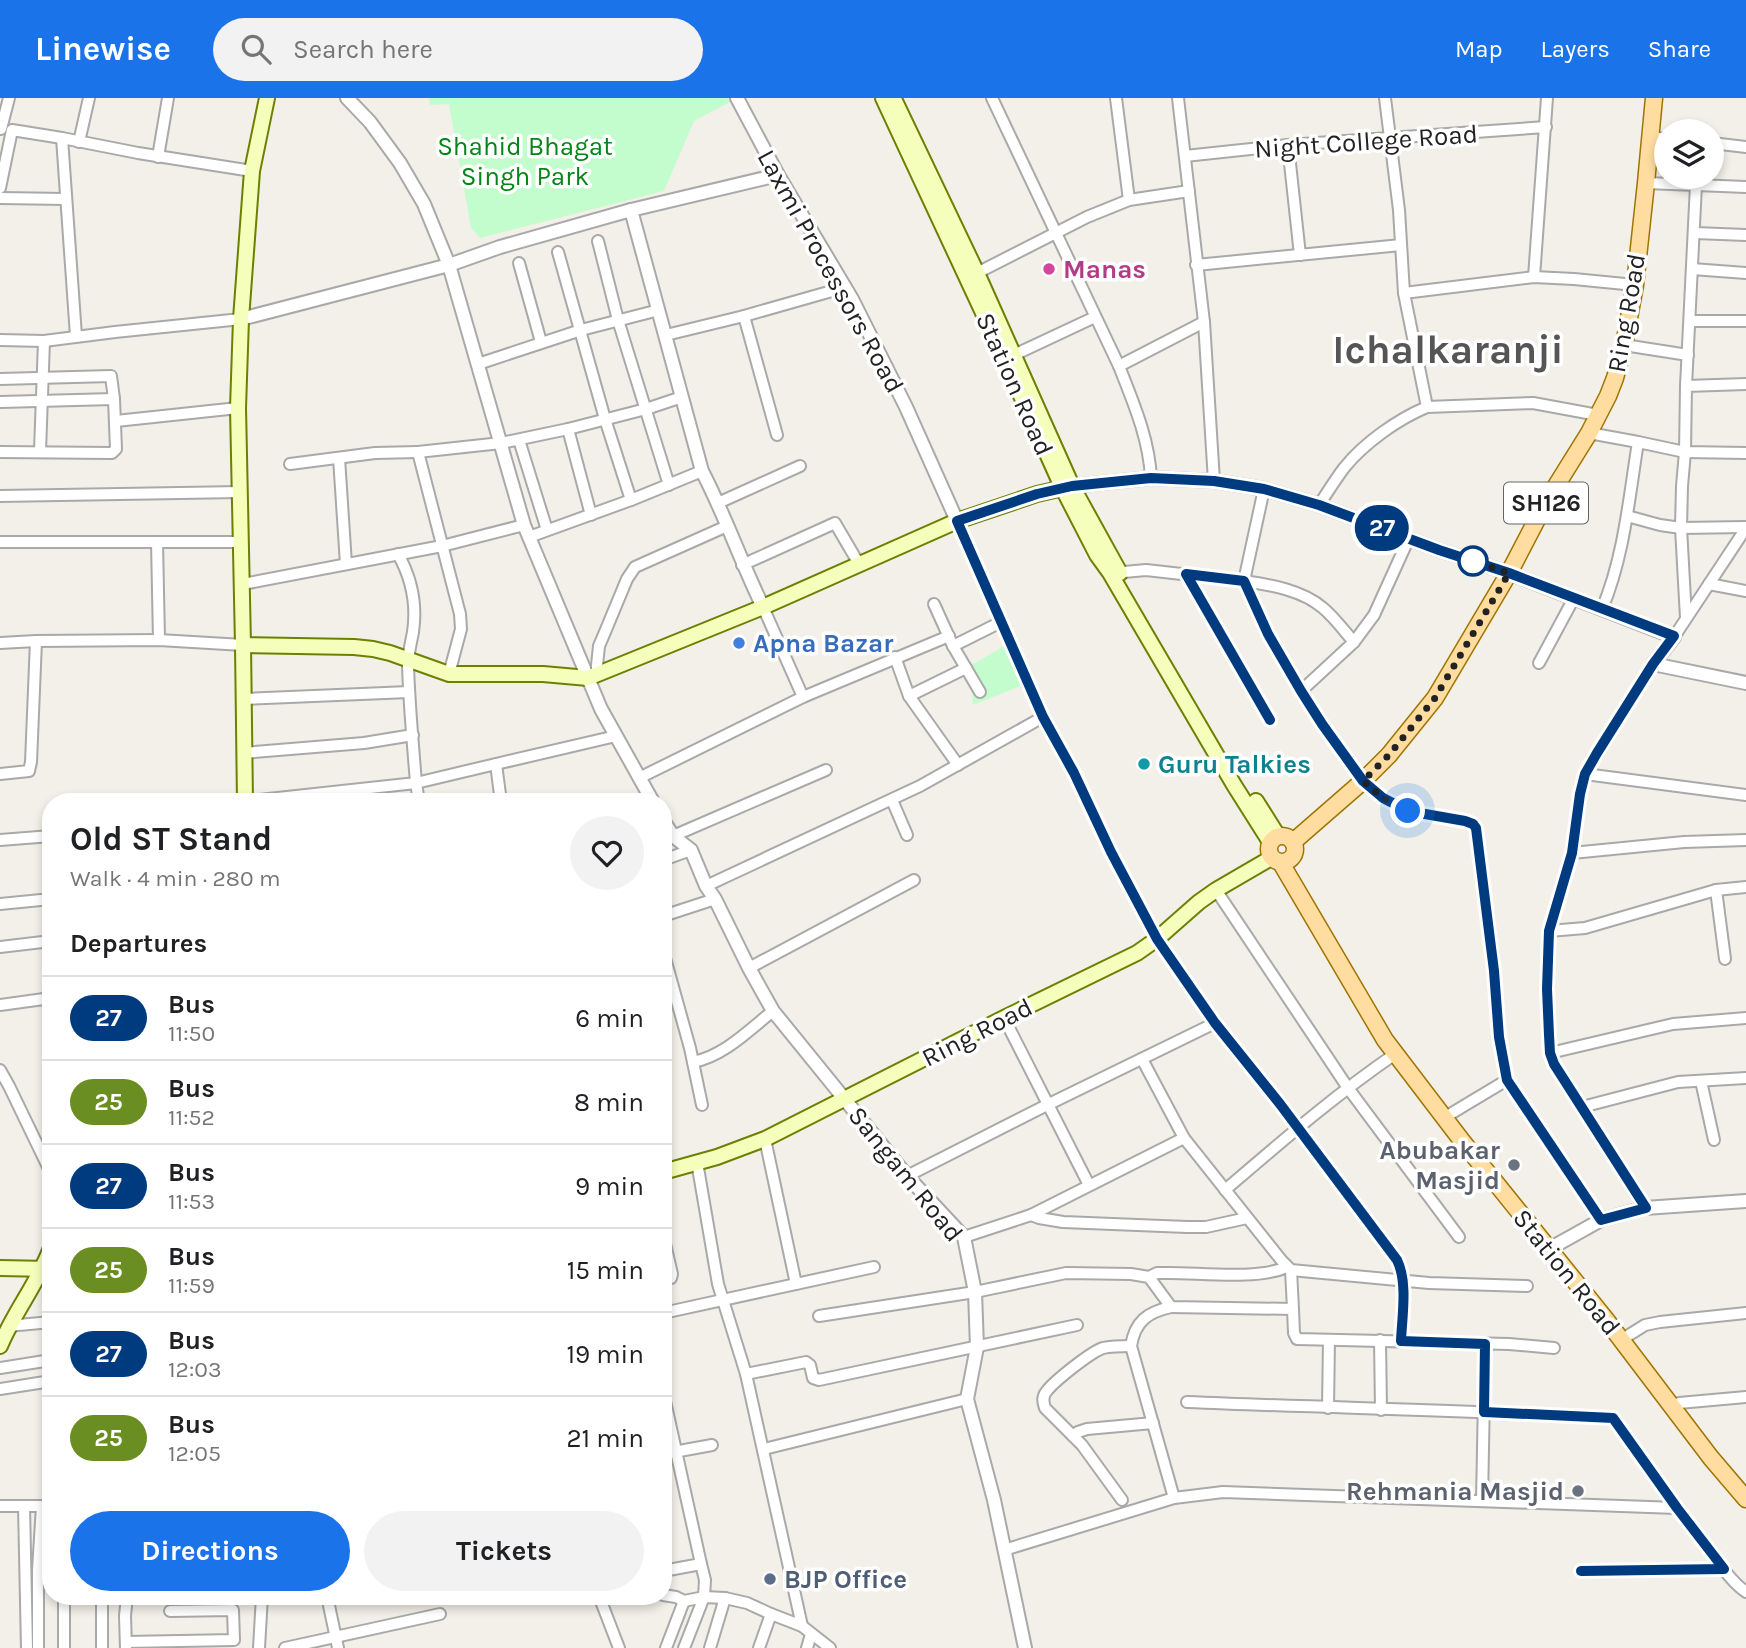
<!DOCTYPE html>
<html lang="en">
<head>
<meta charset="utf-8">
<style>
	body { margin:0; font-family:Karla,sans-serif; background:#f2f2f2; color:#202124; height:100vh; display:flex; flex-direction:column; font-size:26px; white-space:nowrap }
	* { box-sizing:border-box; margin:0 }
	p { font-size:23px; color:#757577 }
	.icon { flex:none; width:38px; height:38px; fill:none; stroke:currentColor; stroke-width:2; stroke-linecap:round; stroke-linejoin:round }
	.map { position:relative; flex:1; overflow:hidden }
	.side { position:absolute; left:42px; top:695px; width:630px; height:812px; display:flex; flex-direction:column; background:#fff; border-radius:28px; box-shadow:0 4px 10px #0003 }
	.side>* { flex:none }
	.badge { padding:0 14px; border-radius:23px; font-size:24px; line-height:46px }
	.fabs { position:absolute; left:1654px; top:21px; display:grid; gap:14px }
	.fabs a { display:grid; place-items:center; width:70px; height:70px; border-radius:50%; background:#fff; box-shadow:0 4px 10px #0003; font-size:35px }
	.you { position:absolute; width:35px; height:35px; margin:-18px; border:5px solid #fff; border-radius:50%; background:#1a73e8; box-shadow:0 0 0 10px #1a73e833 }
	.map>.badge { position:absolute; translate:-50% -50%; box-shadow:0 0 0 4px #fff }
	h2 { padding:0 28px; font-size:26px; line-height:63px }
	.round { display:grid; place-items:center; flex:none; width:74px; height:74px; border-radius:37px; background:#f2f2f2 }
	.headline { display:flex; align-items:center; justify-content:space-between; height:119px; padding:0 28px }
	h1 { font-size:33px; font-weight:700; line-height:52px }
	.button { display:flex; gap:14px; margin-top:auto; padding:14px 28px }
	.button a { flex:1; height:80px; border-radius:42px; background:#1a73e8; color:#fff; font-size:28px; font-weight:700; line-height:80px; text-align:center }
	.button a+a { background:#f2f2f2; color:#202124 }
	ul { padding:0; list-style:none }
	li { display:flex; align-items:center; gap:21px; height:84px; padding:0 28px; border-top:2px solid #e0e0e0 }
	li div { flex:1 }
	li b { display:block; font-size:26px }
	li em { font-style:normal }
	li .badge { min-width:77px; font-weight:700; text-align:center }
	header { display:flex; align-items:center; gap:42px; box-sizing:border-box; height:98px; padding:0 35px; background:#1a73e8; color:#fff }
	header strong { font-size:33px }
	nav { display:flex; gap:38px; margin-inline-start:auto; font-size:24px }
	.search { width:490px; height:63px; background:#f2f2f2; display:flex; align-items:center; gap:18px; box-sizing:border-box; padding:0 24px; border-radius:38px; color:#757577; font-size:26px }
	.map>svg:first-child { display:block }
	.park { fill:#c4fdcd }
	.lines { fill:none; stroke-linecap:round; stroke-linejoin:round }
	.minor-casing { stroke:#a9a9a9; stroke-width:14 }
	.tertiary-casing { stroke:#a9a9a9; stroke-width:16 }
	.secondary-casing { stroke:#6b8100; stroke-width:18 }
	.primary-casing { stroke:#9f7500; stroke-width:19 }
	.minor { stroke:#fff; stroke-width:10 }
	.tertiary { stroke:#fff; stroke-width:12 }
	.secondary { stroke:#f6febb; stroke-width:14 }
	.primary { stroke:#ffdca0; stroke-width:16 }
	.line-casing { stroke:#fff; stroke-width:16 }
	.line { stroke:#003b80; stroke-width:10 }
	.walk { stroke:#222; stroke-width:7; stroke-dasharray:0 12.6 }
	.hotel-dot { fill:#d1479c; stroke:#fff; stroke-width:2.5 }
	.stop-dot { fill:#fff; stroke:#003b80; stroke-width:3.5 }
	.shop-dot { fill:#3f7fe0; stroke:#fff; stroke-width:2.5 }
	.culture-dot { fill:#0f9aa8; stroke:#fff; stroke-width:2.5 }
	.worship-dot { fill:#6b7280; stroke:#fff; stroke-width:2.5 }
	.service-dot { fill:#5c6f8a; stroke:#fff; stroke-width:2.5 }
	.labels { text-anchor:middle; stroke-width:7; stroke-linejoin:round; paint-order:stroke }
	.shield { fill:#fff; stroke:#646464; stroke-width:2 }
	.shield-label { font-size:24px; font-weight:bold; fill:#222 }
	.street-label { font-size:26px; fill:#222; stroke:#fff }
	.park-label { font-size:26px; fill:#058518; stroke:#fff }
	.hotel-label { font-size:26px; font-weight:bold; fill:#b23c85; stroke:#fff; text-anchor:start }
	.shop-label { font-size:26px; font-weight:bold; fill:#366cbe; stroke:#fff; text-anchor:start }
	.culture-label { font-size:26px; font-weight:bold; fill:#0d838f; stroke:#fff; text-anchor:start }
	.worship-label { font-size:26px; font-weight:bold; fill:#5b616d; stroke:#fff; text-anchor:end }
	.service-label { font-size:26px; font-weight:bold; fill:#4e5e75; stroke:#fff; text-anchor:start }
	.town-label { font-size:40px; font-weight:bold; fill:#555; stroke:#fff }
</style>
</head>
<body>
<header>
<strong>Linewise</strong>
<div class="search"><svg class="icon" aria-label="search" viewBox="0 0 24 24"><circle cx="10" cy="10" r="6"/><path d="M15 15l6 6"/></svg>Search here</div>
<nav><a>Map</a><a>Layers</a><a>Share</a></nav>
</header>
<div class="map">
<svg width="1746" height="1550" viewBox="0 0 1746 1550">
	<rect width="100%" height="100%" fill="#f2f0e8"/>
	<g class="park">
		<polygon points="429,0 728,0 730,4 694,23 664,93 480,140 471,130 449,6 430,7"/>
		<polygon points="1011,544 1028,585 973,607 971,583 963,572"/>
	</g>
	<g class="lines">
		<g class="minor-casing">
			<g id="minor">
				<polyline points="992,0 1119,268"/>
				<polyline points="1116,0 1129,102"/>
				<polyline points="1178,0 1204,224 1214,383"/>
				<polyline points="1,31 9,0"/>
				<polyline points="1650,39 1666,41"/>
				<polyline points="62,40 76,238"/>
				<polyline points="79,44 89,0"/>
				<polyline points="1712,45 1746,49"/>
				<polyline points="1288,47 1300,157"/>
				<polyline points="1185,58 1288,47 1546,29"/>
				<polyline points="158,59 168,0"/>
				<polyline points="1646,85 1746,89"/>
				<polyline points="0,90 12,32 62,40 138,55 252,73"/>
				<polyline points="0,100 66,101"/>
				<polyline points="1695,135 1746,137"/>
				<polyline points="598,143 618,222 669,387"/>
				<polyline points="558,154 605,321 631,402"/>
				<polyline points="519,165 541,244"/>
				<polyline points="1196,167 1401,147"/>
				<polyline points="1692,171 1746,175"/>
				<polyline points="977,175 1087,119 1129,102 1189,93"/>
				<polyline points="1534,179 1547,0"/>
				<polyline points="1404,195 1534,179 1574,181 1635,187"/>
				<polyline points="744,218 777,337"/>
				<polyline points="1690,223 1746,223"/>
				<polyline points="666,237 744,218 846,189"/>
				<polyline points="0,242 44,243 115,234 241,221"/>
				<polyline points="1624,247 1688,257"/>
				<polyline points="1014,257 1095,219"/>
				<polyline points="478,266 581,232 659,212"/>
				<polyline points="0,281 111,278 114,301"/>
				<polyline points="1686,288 1696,87"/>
				<polyline points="0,304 114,301 116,351 112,355 0,354"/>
				<polyline points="1427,309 1533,305 1598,317"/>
				<polyline points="116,323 238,310"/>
				<polyline points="568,331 646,311 682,299"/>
				<polyline points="1589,335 1638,344"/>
				<polyline points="519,342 547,432"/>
				<polyline points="40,353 44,243"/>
				<polyline points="339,360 346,466"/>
				<polyline points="290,366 375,355 418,354"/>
				<path d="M1151,380C1149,340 1133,304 1119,268L1204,224"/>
				<path d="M1264,391L1244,483C1271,487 1302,492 1323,510C1335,520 1344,533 1354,544"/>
				<polyline points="0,398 240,394"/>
				<polyline points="718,405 800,368"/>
				<path d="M1319,407C1327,395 1335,382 1344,370C1364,345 1398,321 1427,309L1404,195L1399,112L1385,0"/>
				<polyline points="1627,418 1660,427 1681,430 1746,429"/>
				<path d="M957,423L1043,619L1074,675L1111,754L1157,841L1215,925L1280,1006L1397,1162C1408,1184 1402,1219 1401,1243"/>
				<polyline points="529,439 631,402 702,373"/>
				<polyline points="0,444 157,444 159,542"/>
				<polyline points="157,444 240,444"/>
				<polyline points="742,467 835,425 859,466"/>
				<polyline points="1113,475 1146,472 1244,483 1268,536 1301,593 1322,626 1363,683 1383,700 1408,713 1465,723 1473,726 1476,730 1493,859 1499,939 1507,982 1601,1122"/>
				<polyline points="1186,476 1270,622"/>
				<polyline points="243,486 442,448 524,427"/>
				<polyline points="1709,486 1746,493"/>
				<polyline points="934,506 953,548 980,594"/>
				<polyline points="763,509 803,599"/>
				<path d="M1602,511C1624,459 1629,400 1638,344L1685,354L1746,355"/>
				<polyline points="1686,520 1681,430 1682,388 1685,354 1686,288 1746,286"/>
				<polyline points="1674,539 1746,430"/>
				<polyline points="0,545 36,543 159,542 243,547"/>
				<polyline points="953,548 1001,524"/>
				<polyline points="895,559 909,598 958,667"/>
				<polyline points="1539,565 1574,500"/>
				<polyline points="449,576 461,531 460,516 418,354 501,345 568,331 591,417"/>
				<polyline points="596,577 599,548 605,534 627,481 635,469 727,428"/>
				<polyline points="1301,593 1354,544 1374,517 1409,440"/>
				<polyline points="909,598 966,570"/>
				<polyline points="243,601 409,594"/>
				<polyline points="243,655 364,645 413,637"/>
				<polyline points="0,676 29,673 31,664 36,543"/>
				<polyline points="1585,676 1746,697"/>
				<polyline points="639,680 803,599 949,538"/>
				<polyline points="892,702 907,737"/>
				<path d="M241,704L416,685C413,646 409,606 408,566C408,556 411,545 413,534C417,507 412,481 398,456"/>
				<polyline points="419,704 416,685 496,666"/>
				<polyline points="501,704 496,666 616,638"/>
				<polyline points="673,738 826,672"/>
				<polyline points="0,742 51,738"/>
				<polyline points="1572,755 1684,744 1746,742"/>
				<polyline points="663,762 691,752"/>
				<polyline points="706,788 920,688 1043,619"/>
				<polyline points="1216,792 1348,990 1459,1139"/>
				<polyline points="1716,792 1725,861"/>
				<polyline points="0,806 51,801"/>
				<polyline points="663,818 715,801"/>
				<polyline points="1549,833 1572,755 1580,697 1585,676 1653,566"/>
				<polyline points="0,849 51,843"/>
				<polyline points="663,853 690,950 702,1007"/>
				<polyline points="749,870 914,782"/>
				<polyline points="0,907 51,900"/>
				<polyline points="1004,920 1089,1087"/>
				<polyline points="1550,955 1673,926 1746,920"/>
				<polyline points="1142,961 1184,1040"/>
				<path d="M693,964C724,958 749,932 773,913"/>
				<polyline points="0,972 9,988 51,1075"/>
				<polyline points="1701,983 1714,1042"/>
				<polyline points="1582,1009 1678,984 1746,980"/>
				<polyline points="1452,1015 1507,982"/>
				<polyline points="765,1041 796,1186"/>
				<polyline points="697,1064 718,1186 746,1276 802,1528"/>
				<polyline points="907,1078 1047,1007 1215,925"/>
				<path d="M1225,1092C1280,1045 1335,997 1395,956"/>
				<polyline points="1645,1110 1554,966 1550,955 1549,938 1547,891 1549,833 1585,830 1716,792 1746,789"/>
				<polyline points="1031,1117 1039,1120 1063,1124 1187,1129 1206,1129 1247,1120"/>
				<polyline points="663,1137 672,1176 671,1180 663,1182"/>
				<polyline points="964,1139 1031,1117 1184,1040 1282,1163 1291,1172 1429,1185 1527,1188"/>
				<polyline points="1291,1172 1293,1211"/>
				<path d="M1149,1179L1157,1175H1169C1203,1175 1257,1182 1287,1169"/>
				<path d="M1171,1209C1148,1214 1135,1223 1131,1248L1174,1400"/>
				<polyline points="663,1215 874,1169"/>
				<polyline points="819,1218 975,1194 1066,1175 1131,1176 1149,1179 1171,1209 1293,1211 1294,1235 1297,1241 1509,1246 1554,1250"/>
				<polyline points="8,1228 51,1224"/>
				<polyline points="1629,1237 1645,1227 1660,1224 1746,1215"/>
				<polyline points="1380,1242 1381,1312"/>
				<polyline points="0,1270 51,1262"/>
				<polyline points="746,1276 806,1264 810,1267 813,1280 819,1282 1077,1227"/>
				<polyline points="0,1291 51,1283"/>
				<polyline points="663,1294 701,1466 663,1473"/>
				<path d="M1187,1304C1329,1310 1471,1312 1613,1320C1644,1363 1675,1407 1707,1449C1719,1464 1730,1483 1746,1494"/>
				<polyline points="1679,1305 1746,1299"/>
				<polyline points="1328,1310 1329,1242"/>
				<polyline points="1073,1338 1078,1334 1087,1331 1153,1325"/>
				<polyline points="764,1351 967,1301"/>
				<polyline points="663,1356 712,1347"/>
				<path d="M1122,1402L1082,1347L1045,1310C1043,1304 1042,1299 1046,1294C1054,1283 1091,1254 1103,1250C1112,1248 1122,1248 1131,1248"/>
				<polyline points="1482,1403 1485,1246"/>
				<polyline points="0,1408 51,1408"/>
				<polyline points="24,1408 27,1550"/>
				<polyline points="1004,1452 1174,1400 1223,1394 1677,1410"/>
				<polyline points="1581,1473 1724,1471"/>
				<polyline points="663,1497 676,1499 684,1503 704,1499 725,1500 747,1505 771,1516 802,1528 830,1550"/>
				<polyline points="327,1498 338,1550"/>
				<polyline points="599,1498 619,1550"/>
				<polyline points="126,1544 234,1542 233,1512 170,1513"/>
				<polyline points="38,1550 38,1472 42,1408"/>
				<polyline points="64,1550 64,1498"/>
				<polyline points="102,1550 102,1498"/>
				<polyline points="126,1550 125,1518 127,1498"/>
				<polyline points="259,1550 262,1498"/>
				<polyline points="285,1550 440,1516"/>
				<polyline points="666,1550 684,1503"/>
				<polyline points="684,1550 704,1499 705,1482 701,1466"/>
				<polyline points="710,1550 725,1500"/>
				<polyline points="759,1550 771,1516"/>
				<polyline points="807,1550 811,1536"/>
			</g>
		</g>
		<g class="tertiary-casing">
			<g id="tertiary">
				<polyline points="347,0 370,24 400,65 424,106 449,167 524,427 601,611 653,704"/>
				<polyline points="737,0 778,77 852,201 906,309 957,423"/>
				<path d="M631,112L702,373C725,417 741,464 763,509"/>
				<polyline points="241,221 449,167 500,149 631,112 778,77"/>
				<polyline points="1072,388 1151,380 1214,383 1264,391 1319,407 1439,452 1509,475 1674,539 1653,566 1746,585"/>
				<polyline points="663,722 673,738 691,752 706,788 715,801 749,870 773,913 907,1078 964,1139 975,1194 977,1249 967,1301 994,1402 1025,1550"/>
				<polyline points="1549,1151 1601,1122 1645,1110 1746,1103"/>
			</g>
		</g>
		<g class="secondary-casing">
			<g id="secondary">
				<polyline points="267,0 252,73 241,221 238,310 243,547 354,549 373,551 390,555 449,576 543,576 588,580 763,509 957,423 1037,396 1072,388"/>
				<polyline points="883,0 1005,262 1062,389 1097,457 1110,475 1234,687 1270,744"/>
				<polyline points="894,1 977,175 1072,388 1120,475"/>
				<polyline points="243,547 245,704"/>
				<polyline points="1256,703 1278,738"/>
				<polyline points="663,1074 717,1059 765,1041 1004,920 1137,855 1157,841 1199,804 1216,792 1271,760"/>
				<polyline points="0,1170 49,1171"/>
				<path d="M0,1248C14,1214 38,1185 51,1150"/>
			</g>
		</g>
		<g class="primary-casing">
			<g id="primary">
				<circle cx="1282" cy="751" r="13"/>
				<polyline points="1293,744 1363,683 1389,657 1435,600 1509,475 1546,404 1589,335 1608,298 1615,280 1624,247 1635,187 1646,85 1654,0"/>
				<polyline points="1281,765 1385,942 1462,1043 1607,1223 1711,1360 1746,1401"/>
			</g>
		</g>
		<use href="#minor" class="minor"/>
		<use href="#tertiary" class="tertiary"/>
		<use href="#secondary" class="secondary"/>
		<use href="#primary" class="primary"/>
	</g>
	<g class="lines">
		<g class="line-casing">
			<path id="line" d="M1270,622L1186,476L1244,483L1268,536L1301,593L1322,626L1363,683L1383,700L1408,713L1465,723L1473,726L1476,730L1494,873L1499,939L1507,982L1601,1122L1646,1110L1554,966L1550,955L1549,937L1547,891L1549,833L1572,755L1580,696L1585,676L1597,655L1653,566L1674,538L1509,475L1439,452L1319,407L1264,391L1214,383L1151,380L1072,388L1037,396L957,423L1043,619L1074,675L1111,754L1157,841L1215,925L1280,1006L1397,1162C1408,1184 1402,1219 1401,1243L1485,1246L1484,1314L1613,1320L1677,1410L1724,1471L1581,1473"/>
		</g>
		<use href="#line" class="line"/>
		<polyline class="walk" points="1408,713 1383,700 1363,683 1389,657 1435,600 1509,475 1462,460 1473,463"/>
	</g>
	<circle class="hotel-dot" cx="1049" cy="171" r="7"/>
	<circle class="stop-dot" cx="1473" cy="463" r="14"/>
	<circle class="shop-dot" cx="739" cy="545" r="7"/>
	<circle class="culture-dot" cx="1144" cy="666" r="7"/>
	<g class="worship-dot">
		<circle cx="1514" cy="1067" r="7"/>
		<circle cx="1578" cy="1393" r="7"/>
	</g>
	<circle class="service-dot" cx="770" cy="1481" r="7"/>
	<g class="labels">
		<rect class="shield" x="1504" y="384.5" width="84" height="41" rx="5"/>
		<g class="shield-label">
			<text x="1546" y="413">SH126</text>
		</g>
		<g class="street-label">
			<text transform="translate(1366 43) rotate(-4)" y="9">Night College Road</text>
			<text transform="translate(831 173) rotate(61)" y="9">Laxmi Processors Road</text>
			<text transform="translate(1626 215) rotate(-80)" y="9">Ring Road</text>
			<text transform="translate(1015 286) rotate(66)" y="9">Station Road</text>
			<text transform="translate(977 934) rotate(-27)" y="9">Ring Road</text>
			<text transform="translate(906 1076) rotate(51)" y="9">Sangam Road</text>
			<text transform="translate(1567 1174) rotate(51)" y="9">Station Road</text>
		</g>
		<g class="park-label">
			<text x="525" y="57">Shahid Bhagat<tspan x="525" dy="30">Singh Park</tspan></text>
		</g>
		<g class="hotel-label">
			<text x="1063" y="180">Manas</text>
		</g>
		<g class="shop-label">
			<text x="753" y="554">Apna Bazar</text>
		</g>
		<g class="culture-label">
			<text x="1158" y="675">Guru Talkies</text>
		</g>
		<g class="worship-label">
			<text x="1500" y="1061">Abubakar<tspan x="1500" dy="30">Masjid</tspan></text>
			<text x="1564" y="1402">Rehmania Masjid</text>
		</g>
		<g class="service-label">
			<text x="784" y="1490">BJP Office</text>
		</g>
		<g class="town-label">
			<text x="1448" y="265">Ichalkaranji</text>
		</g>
	</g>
</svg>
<div class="fabs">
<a><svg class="icon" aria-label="layers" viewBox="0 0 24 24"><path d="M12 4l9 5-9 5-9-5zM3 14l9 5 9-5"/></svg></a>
</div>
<div class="you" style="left:1408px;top:713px"></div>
<b class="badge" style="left:1382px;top:430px;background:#003b80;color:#fff">27</b>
<section class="side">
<div class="headline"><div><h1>Old ST Stand</h1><p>Walk · 4 min · 280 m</p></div><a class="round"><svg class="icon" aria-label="heart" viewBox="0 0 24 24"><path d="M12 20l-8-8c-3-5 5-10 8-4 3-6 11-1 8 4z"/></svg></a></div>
<h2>Departures</h2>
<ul>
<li><span class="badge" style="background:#003b80;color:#fff">27</span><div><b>Bus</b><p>11:50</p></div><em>6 min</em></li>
<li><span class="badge" style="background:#6b8e23;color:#fff">25</span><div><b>Bus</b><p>11:52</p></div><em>8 min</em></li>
<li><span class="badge" style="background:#003b80;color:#fff">27</span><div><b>Bus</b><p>11:53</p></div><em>9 min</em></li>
<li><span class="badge" style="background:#6b8e23;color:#fff">25</span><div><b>Bus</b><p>11:59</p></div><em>15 min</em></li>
<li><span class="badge" style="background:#003b80;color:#fff">27</span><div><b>Bus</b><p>12:03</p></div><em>19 min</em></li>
<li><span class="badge" style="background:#6b8e23;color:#fff">25</span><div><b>Bus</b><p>12:05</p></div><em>21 min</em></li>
</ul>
<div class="button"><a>Directions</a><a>Tickets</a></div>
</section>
</div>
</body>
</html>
